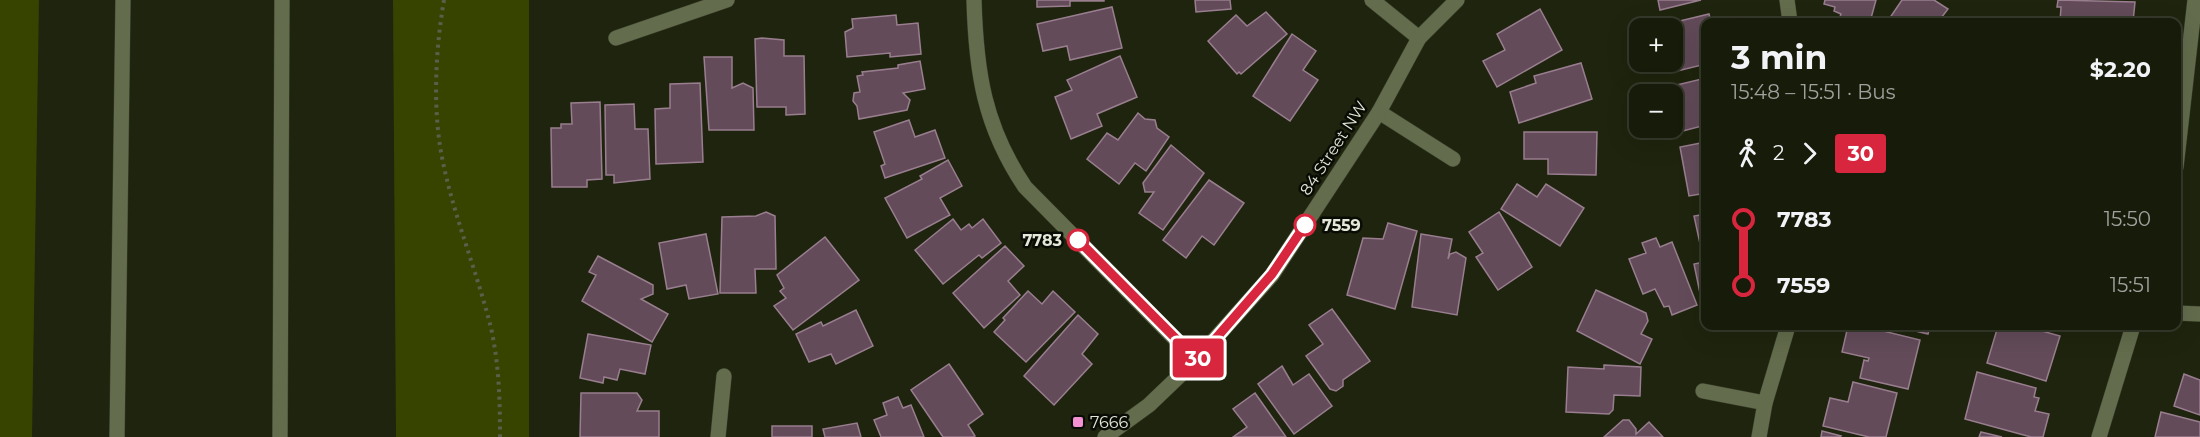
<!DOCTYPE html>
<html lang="en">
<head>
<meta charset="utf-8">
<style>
	body { margin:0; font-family:Montserrat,sans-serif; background:#1f2413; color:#f1f3f6; height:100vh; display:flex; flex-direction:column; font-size:22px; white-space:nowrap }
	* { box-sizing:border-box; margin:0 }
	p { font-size:20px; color:#9ea19c }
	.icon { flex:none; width:33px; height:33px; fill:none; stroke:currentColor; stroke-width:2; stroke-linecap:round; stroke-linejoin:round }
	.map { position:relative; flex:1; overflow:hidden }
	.panel { position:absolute; left:1701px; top:18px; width:480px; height:312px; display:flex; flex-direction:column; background:#161b0a; border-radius:12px; box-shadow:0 6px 24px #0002,0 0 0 2px #35392b }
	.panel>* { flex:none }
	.badge { padding:0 12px; border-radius:4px; font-size:21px; line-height:39px }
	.controls { position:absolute; left:1629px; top:18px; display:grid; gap:12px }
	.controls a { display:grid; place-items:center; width:54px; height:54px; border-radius:12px; background:#161b0a; box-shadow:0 6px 24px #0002,0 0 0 2px #35392b; font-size:30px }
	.map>.badge { position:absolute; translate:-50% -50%; box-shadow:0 0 0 3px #fff }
	.legs { display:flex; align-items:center; gap:9px; height:66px; padding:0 30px; font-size:20px }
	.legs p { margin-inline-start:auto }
	.head { display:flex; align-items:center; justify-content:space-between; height:102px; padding:0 30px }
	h1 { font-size:33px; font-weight:700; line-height:45px }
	ul { padding:0 30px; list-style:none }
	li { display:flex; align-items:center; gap:21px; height:66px; font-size:22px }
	li i { display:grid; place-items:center; width:9px; height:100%; margin:0 8px; background:currentColor }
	li i::after { content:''; width:15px; height:15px; margin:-8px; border:4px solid; border-radius:50%; background:#161b0a }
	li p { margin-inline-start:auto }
	li:first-child i { background:linear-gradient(#0000 50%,currentColor 0) }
	li:last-child i { background:linear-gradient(currentColor 50%,#0000 0) }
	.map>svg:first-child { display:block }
	.park { fill:#374400 }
	.building { fill:#634b5a; stroke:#997e8f; stroke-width:1.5 }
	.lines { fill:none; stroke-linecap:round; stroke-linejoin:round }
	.minor-casing { stroke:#3a3f2a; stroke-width:16 }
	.path { stroke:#5a5f4b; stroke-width:4; stroke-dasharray:3 4.5; stroke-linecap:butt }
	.minor { stroke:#636c4c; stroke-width:15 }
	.line-1-casing { stroke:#fff; stroke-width:14 }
	.line-1 { stroke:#d7263d; stroke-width:9 }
	.stop-1-dot { fill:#fff; stroke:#d7263d; stroke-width:3 }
	.poi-dot { fill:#f491d3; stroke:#090c04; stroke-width:2 }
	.labels { text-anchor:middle; stroke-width:5; stroke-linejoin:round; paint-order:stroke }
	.street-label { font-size:16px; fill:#e4e8d9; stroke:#090c04 }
	.stop-label { font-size:16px; font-weight:bold; fill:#e4e8d9; stroke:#090c04; text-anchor:start }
	.poi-label { font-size:16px; fill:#e4e8d9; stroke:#090c04; text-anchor:start }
</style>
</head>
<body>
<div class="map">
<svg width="2200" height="437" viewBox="0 0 2200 437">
	<rect width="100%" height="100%" fill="#1e240d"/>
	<g class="park">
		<polygon points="0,0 39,0 32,437 0,437"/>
		<polygon points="393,0 529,0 529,437 396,437"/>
	</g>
	<g class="building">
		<polygon points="1037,0 1104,0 1104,1 1070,1 1070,6 1037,7"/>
		<polygon points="1195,0 1230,0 1231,9 1196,12"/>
		<polygon points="1658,0 1701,0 1660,10"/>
		<polygon points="1825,0 1876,0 1870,22 1838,22 1841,14 1834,11 1835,7 1824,4"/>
		<polygon points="1902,0 1934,0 1948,9 1938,22 1887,22"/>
		<polygon points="2058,0 2135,2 2133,22 2060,22 2061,7 2057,7"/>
		<polygon points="1112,7 1122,48 1070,60 1067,46 1043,51 1037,24"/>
		<polygon points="1540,9 1562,50 1497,87 1483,61 1505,50 1497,34"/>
		<polygon points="1266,12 1287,34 1241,74 1239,72 1237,74 1208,41 1236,15 1247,26"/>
		<polygon points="1709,14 1711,22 1706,22 1706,64 1677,71 1672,52 1672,28 1664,28 1663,25"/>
		<polygon points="896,15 897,25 918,23 921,54 890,57 890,53 847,57 845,32 853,28 852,19"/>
		<polygon points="1292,34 1316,51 1303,70 1318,80 1290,121 1253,96"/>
		<polygon points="762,38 784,40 784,56 804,56 805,114 786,115 786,107 757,107 755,39"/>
		<polygon points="1120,56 1137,97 1097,114 1102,126 1071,139 1055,97 1072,90 1067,80"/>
		<polygon points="704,57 732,57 732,88 743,83 753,88 754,130 709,130"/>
		<polygon points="920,61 925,89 903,93 910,100 907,110 859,119 857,106 853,101 854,93 860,92 857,76 863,75 862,72 898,68 898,65"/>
		<polygon points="1581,63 1592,99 1519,123 1510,92 1536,83 1534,76"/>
		<polygon points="1706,75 1706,125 1675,133 1672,94 1665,94 1664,88 1702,79 1701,76"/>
		<polygon points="700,83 703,162 656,164 655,109 670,108 670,84"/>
		<polygon points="600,102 602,179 587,180 587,187 552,187 551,128 561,128 561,124 572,124 571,103"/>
		<polygon points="634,104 635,129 648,129 650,179 614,183 614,175 606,175 605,105"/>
		<polygon points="1138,113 1145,119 1155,120 1157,128 1169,137 1146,171 1135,163 1119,184 1087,159 1107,133 1118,140"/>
		<polygon points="909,120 915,137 935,130 945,158 885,178 881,166 885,164 874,132"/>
		<polygon points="1524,132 1597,132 1596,175 1548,174 1548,159 1524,159"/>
		<polygon points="1706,142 1706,193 1689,196 1680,147"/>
		<polygon points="1171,145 1204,173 1163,230 1139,213 1154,192 1145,192 1143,183"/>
		<polygon points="948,160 962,186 940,198 950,215 907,238 885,198 922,179 920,176"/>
		<polygon points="1209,180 1244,203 1214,245 1202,236 1186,258 1163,240"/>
		<polygon points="1517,184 1537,197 1546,184 1584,208 1560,246 1501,209"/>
		<polygon points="766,212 775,216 776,269 755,269 756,293 720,293 722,217 756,216"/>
		<polygon points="1499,212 1532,267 1498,290 1476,257 1483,253 1469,232"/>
		<polygon points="1706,214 1706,298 1701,298 1694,264 1704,262 1694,216"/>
		<polygon points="953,219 961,230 969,224 972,228 983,219 1001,243 982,258 979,255 943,284 915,250"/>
		<polygon points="1388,223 1417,231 1395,309 1347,295 1363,238 1383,239"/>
		<polygon points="706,234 718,294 689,299 686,285 667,289 659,243"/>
		<polygon points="1421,234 1452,239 1448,259 1450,254 1456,252 1466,258 1457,315 1412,307"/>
		<polygon points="825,237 859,280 793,330 774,306 786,298 780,291 784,288 777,275"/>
		<polygon points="1656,238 1660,247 1672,242 1697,305 1672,315 1669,306 1664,307 1655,289 1643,294 1629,259 1646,253 1642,243"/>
		<polygon points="1005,246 1024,266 1008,281 1020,295 984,328 953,293"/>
		<polygon points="598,256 653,285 653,294 641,299 668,314 652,342 582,301 596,275 589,272"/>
		<polygon points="1596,290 1646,313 1648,321 1641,334 1652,339 1640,364 1577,331"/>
		<polygon points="1028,291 1042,304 1053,291 1075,312 1026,362 994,332 1005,320 1003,318"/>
		<polygon points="1332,309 1370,361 1343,380 1343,386 1336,391 1330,389 1306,356 1323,344 1309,325"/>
		<polygon points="856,310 873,346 836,364 831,354 809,362 796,334 821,322 823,326"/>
		<polygon points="1078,315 1098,334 1082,354 1092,364 1054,405 1024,376"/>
		<polygon points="1848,326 1872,326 1884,328 1883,331 1920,340 1908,389 1860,378 1864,360 1868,361 1869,358 1842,352"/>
		<polygon points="1895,326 1930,326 1928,334"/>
		<polygon points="1998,326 2024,326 2060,336 2046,381 1987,363"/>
		<polygon points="588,334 651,345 645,374 620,369 617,380 604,377 603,383 580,378"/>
		<polygon points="949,364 983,414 968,425 975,436 973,437 943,437 911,390"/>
		<polygon points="1604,365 1641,367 1640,396 1614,395 1613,410 1609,414 1566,412 1568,367 1604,369"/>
		<polygon points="1282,366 1293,385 1309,374 1332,406 1294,434 1258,384"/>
		<polygon points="1977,372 2036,388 2034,397 2039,398 2035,411 2049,414 2043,437 2031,437 1965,419"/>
		<polygon points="2184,374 2200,380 2200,415 2174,406"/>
		<polygon points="1853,382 1897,393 1886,437 1869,437 1823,426 1830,398 1848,402"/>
		<polygon points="581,393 637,393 642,400 637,411 659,411 659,437 580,437"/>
		<polygon points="1255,393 1286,437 1233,437 1247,427 1233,409"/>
		<polygon points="898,397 903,408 911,405 924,437 881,437 874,420 887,415 883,403"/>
		<polygon points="2161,412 2200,422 2200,437 2155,437"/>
		<polygon points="1623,420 1629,420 1636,429 1636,434 1649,422 1663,437 1604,437"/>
		<polygon points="857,423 861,437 825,437 823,429"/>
		<rect x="772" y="426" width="40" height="11"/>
		<polygon points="1822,431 1841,436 1840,437 1821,437"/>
		<polygon points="1981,432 2002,437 1979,437"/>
	</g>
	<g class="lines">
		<g class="minor-casing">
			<g id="minor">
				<path d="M974,0C976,72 984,126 1025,187L1196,360"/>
				<polyline points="1372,0 1419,38"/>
				<polyline points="1787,0 1790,22"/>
				<polyline points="616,38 727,0"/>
				<polyline points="1379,112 1453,159"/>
				<polyline points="2176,167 2195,0"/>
				<polyline points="2176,313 2200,314"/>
				<polyline points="1703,391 1765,403"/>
				<polyline points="117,437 123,0"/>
				<polyline points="280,437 282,0"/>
				<polyline points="718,437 724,376"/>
				<polyline points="1105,437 1149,405 1196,360 1272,275 1379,112 1419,38 1457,0"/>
				<polyline points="1759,437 1765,403 1788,326"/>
				<polyline points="2099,437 2133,326"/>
			</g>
		</g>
		<path class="path" d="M444,0C436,47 433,99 440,146C450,208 476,267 491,328C499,364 500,400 500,437"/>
		<use href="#minor" class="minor"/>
	</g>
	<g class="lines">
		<g class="line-1-casing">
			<polyline id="line-1" points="1078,240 1197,360 1272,274 1305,225"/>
		</g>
		<use href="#line-1" class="line-1"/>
	</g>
	<g class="stop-1-dot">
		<circle cx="1305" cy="225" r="10"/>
		<circle cx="1078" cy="240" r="10"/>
	</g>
	<rect class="poi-dot" x="1072" y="416" width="12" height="12" rx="3"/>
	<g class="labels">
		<g class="street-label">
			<text transform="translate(1333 148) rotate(-57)" y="6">84 Street NW</text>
		</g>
		<g class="stop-label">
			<text x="1322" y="231">7559</text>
			<text x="1062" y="246" text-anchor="end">7783</text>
		</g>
		<g class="poi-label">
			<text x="1090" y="428">7666</text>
		</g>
	</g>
</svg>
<div class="controls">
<a>+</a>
<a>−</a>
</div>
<b class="badge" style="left:1198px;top:358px;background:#d7263d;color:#fff">30</b>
<section class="panel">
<div class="head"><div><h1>3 min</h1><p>15:48 – 15:51 · Bus</p></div><b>$2.20</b></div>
<div class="legs"><svg class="icon" aria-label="walk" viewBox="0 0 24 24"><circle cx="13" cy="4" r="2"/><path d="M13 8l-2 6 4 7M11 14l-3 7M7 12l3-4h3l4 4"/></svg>2<svg class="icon" aria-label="forward" viewBox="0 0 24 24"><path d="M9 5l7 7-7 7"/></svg><b class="badge" style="background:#d7263d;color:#fff">30</b></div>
<ul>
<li><i style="color:#d7263d"></i><b>7783</b><p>15:50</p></li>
<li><i style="color:#d7263d"></i><b>7559</b><p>15:51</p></li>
</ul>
</section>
</div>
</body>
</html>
